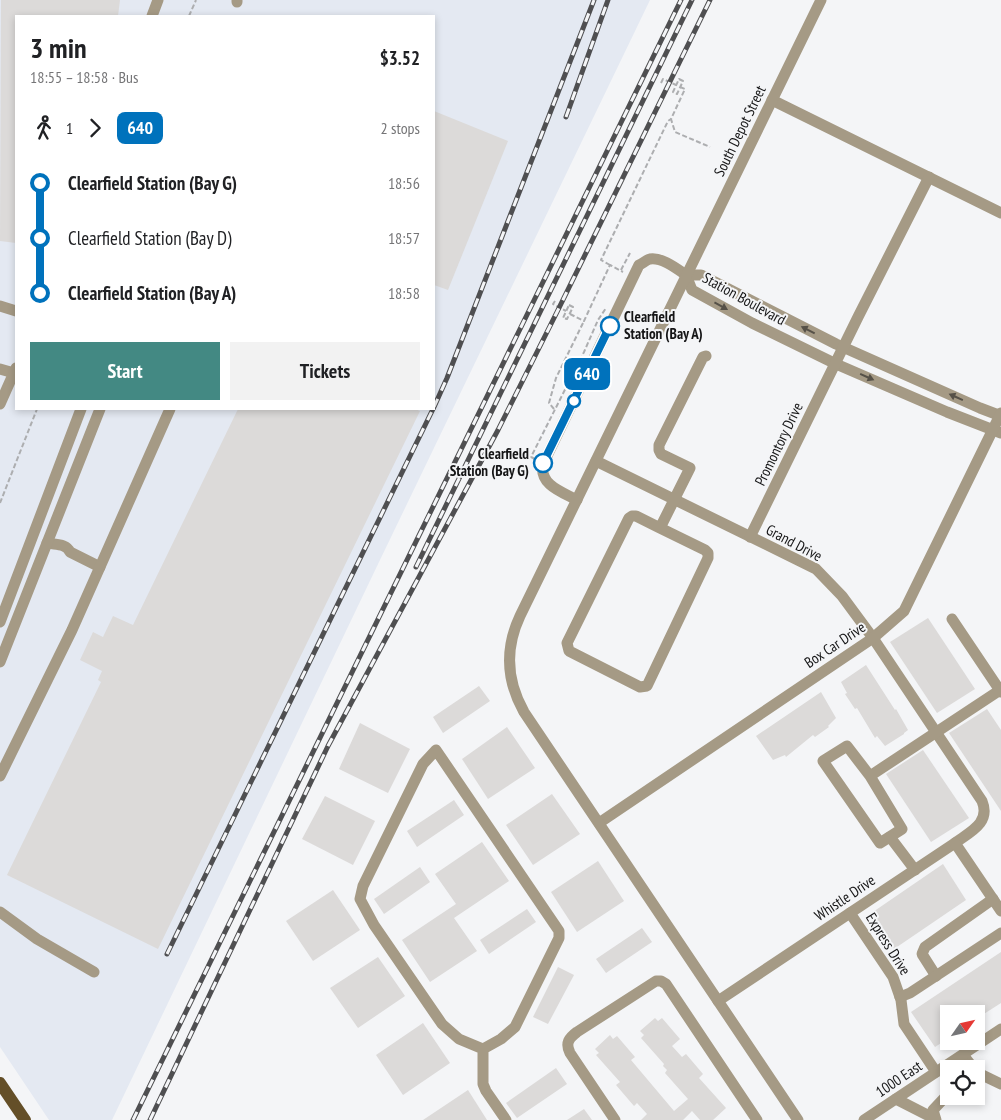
<!DOCTYPE html>
<html lang="en">
<head>
<meta charset="utf-8">
<style>
	body { margin:0; font-family:"PT Sans Narrow",sans-serif; background:#f2f2f2; color:#202124; height:100vh; display:flex; flex-direction:column; font-size:19px; white-space:nowrap }
	* { box-sizing:border-box; margin:0 }
	p { font-size:16px; color:#757577 }
	.icon { flex:none; width:28px; height:28px; fill:none; stroke:currentColor; stroke-width:2; stroke-linecap:round; stroke-linejoin:round }
	.map { position:relative; flex:1; overflow:hidden }
	.details { position:absolute; left:15px; top:15px; width:420px; height:395px; display:flex; flex-direction:column; background:#fff; border-radius:0px; box-shadow:0 2px 8px #0003 }
	.details>* { flex:none }
	.badge { padding:0 10px; border-radius:8px; font-size:18px; line-height:32px }
	.needle { width:32px; rotate:56deg }
	.fabs { position:absolute; left:940px; top:1005px; display:grid; gap:10px }
	.fabs a { display:grid; place-items:center; width:45px; height:45px; border-radius:0px; background:#fff; box-shadow:0 2px 8px #0003; font-size:25px }
	.map>.badge { position:absolute; translate:-50% -50%; box-shadow:0 0 0 2px #fff }
	.legs { display:flex; align-items:center; gap:8px; height:55px; padding:0 15px; font-size:16px }
	.legs p { margin-inline-start:auto }
	.head { display:flex; align-items:center; justify-content:space-between; height:85px; padding:0 15px }
	h1 { font-size:28px; font-weight:800; line-height:38px }
	.primary-button { display:flex; gap:10px; margin-top:auto; padding:10px 15px }
	.primary-button a { flex:1; height:58px; border-radius:0px; background:#438983; color:#fff; font-size:20px; font-weight:800; line-height:58px; text-align:center }
	.primary-button a+a { background:#f2f2f2; color:#202124 }
	ul { padding:0 15px; list-style:none }
	li { display:flex; align-items:center; gap:18px; height:55px; font-size:19px }
	li i { display:grid; place-items:center; width:8px; height:100%; margin:0 6px; background:currentColor }
	li i::after { content:''; width:12px; height:12px; margin:-6px; border:4px solid; border-radius:50%; background:#fff }
	li p { margin-inline-start:auto }
	li:first-child i { background:linear-gradient(#0000 50%,currentColor 0) }
	li:last-child i { background:linear-gradient(currentColor 50%,#0000 0) }
	.map>svg:first-child { display:block }
	.built { fill:#e4e9f2; fill-rule:evenodd }
	.building { fill:#dcdad9 }
	.lines { fill:none; stroke-linecap:round; stroke-linejoin:round }
	.path { stroke:#adaeb0; stroke-width:2; stroke-dasharray:5 2.5; stroke-linecap:butt }
	.minor { stroke:#a59a85; stroke-width:11 }
	.major { stroke:#644f28; stroke-width:12 }
	.rail-casing { stroke:#4f4f51; stroke-width:5 }
	.rail { stroke:#f4f5f7; stroke-width:3; stroke-dasharray:9; stroke-linecap:butt }
	.oneway { fill:#565148 }
	.line-1-casing { stroke:#fff; stroke-width:11 }
	.line-1 { stroke:#0072bc; stroke-width:8 }
	.stop-1-dot { fill:#fff; stroke:#0072bc; stroke-width:2.5 }
	.labels { text-anchor:middle; stroke-width:4; stroke-linejoin:round; paint-order:stroke }
	.street-label { font-size:15px; fill:#151516; stroke:#f4f5f7 }
	.stop-label { font-size:15px; font-weight:bold; fill:#151516; stroke:#f4f5f7; text-anchor:start }
</style>
</head>
<body>
<div class="map">
<svg width="1001" height="1120" viewBox="0 0 1001 1120">
	<rect width="100%" height="100%" fill="#f4f5f7"/>
	<path class="built" d="M0,0H650L379,562L112,1120H49L0,1047ZM16,16H434V409H16Z"/>
	<g class="building">
		<polygon points="1,0 120,0 118,16 16,16 16,243 0,241"/>
		<polygon points="434,111 508,141 448,290 434,285"/>
		<polygon points="238,409 415,409 420,411 158,949 7,875 101,682 98,680 102,671 80,660 93,632 103,637 113,616 133,625"/>
		<polygon points="928,618 975,689 937,713 890,642"/>
		<polygon points="866,665 895,710 896,709 908,730 904,733 904,734 885,746 877,736 875,738 857,708 855,709 845,694 847,693 841,682"/>
		<polygon points="479,686 490,701 443,733 433,717"/>
		<polygon points="821,692 836,718 828,726 829,727 815,737 813,735 786,757 785,755 773,760 756,736"/>
		<polygon points="987,709 1001,730 1001,811 949,733"/>
		<polygon points="360,723 410,749 388,793 339,769"/>
		<polygon points="507,727 535,768 488,799 462,759"/>
		<polygon points="923,750 969,818 931,842 886,774"/>
		<polygon points="552,794 580,834 533,865 506,825"/>
		<polygon points="325,796 375,821 353,865 302,839"/>
		<polygon points="454,800 464,815 417,847 407,831"/>
		<polygon points="482,842 509,881 454,918 477,951 430,982 402,940 456,904 435,874"/>
		<polygon points="598,861 624,901 577,932 551,892"/>
		<polygon points="943,864 966,900 894,949 870,914"/>
		<polygon points="420,867 430,882 384,914 374,899"/>
		<polygon points="333,890 360,930 313,961 286,921"/>
		<polygon points="527,909 536,922 489,954 480,940"/>
		<polygon points="642,928 652,942 606,973 596,959"/>
		<polygon points="1001,952 1001,1003 976,1019 976,1014 949,1014 949,1038 935,1047 911,1012"/>
		<polygon points="378,957 405,996 358,1028 330,988"/>
		<polygon points="558,967 574,975 548,1024 533,1017"/>
		<polygon points="655,1018 658,1021 662,1018 680,1039 672,1046 682,1057 686,1054 703,1074 699,1078 726,1108 713,1120 700,1120 692,1111 683,1120 641,1120 647,1114 637,1103 634,1106 616,1085 620,1082 596,1055 599,1053 595,1049 610,1035 613,1039 617,1036 635,1057 631,1060 674,1111 688,1099 665,1073 667,1070 663,1066 664,1064 641,1038 644,1035 640,1031"/>
		<polygon points="423,1023 450,1063 403,1095 376,1055"/>
		<polygon points="556,1068 567,1084 517,1118 506,1103"/>
		<polygon points="468,1090 487,1120 423,1120"/>
		<polygon points="584,1109 592,1120 567,1120"/>
	</g>
	<g class="lines">
		<g class="path">
			<polyline points="189,16 196,0"/>
			<polygon points="679,79 683,81 677,94 673,92"/>
			<polyline points="661,83 663,79 676,85"/>
			<polyline points="680,87 685,89 671,119 675,132 710,147"/>
			<polyline points="610,265 601,260 668,121 671,119"/>
			<polyline points="621,270 630,253"/>
			<polyline points="555,301 553,304 566,311"/>
			<polygon points="569,305 573,307 567,319 563,318"/>
			<polyline points="570,314 584,321 610,265 623,272"/>
			<polyline points="554,409 549,403 556,378 584,321"/>
			<polyline points="535,459 531,457 584,352 598,320 606,308"/>
			<polyline points="0,503 37,409"/>
		</g>
		<g class="minor">
			<polyline points="237,2 237,0"/>
			<polyline points="152,16 158,0"/>
			<polyline points="772,100 1001,213"/>
			<polyline points="686,275 692,290 752,323 836,364 947,412 1001,433"/>
			<polyline points="686,275 701,275 836,344 980,408 1001,416"/>
			<polyline points="0,306 16,311"/>
			<polyline points="0,369 14,373"/>
			<polyline points="0,404 16,368"/>
			<path d="M596,461L816,569L842,596L873,638L982,801C991,823 970,832 955,843L718,1001"/>
			<path d="M577,500C562,492 539,485 543,464L639,265C642,264 646,260 650,259C662,257 677,269 686,275"/>
			<polyline points="660,528 705,550 708,553 708,558 647,686 640,687 569,651 567,643 629,518 632,516 636,516 660,528 690,468 661,454 659,450 659,445 703,357 706,356"/>
			<polyline points="750,537 858,317 929,177"/>
			<path d="M47,543C55,545 66,543 70,552L100,567"/>
			<polyline points="952,619 1001,692"/>
			<polyline points="0,622 81,409"/>
			<polyline points="0,662 100,409"/>
			<polyline points="0,776 72,630 170,409"/>
			<polyline points="870,776 847,746 823,761 880,843 902,829 870,776 1000,690"/>
			<polyline points="599,823 873,638 904,611 1001,413"/>
			<polyline points="890,837 915,870"/>
			<polyline points="955,843 1001,911"/>
			<polyline points="0,912 37,939 94,972"/>
			<polyline points="850,913 893,977 901,1000 904,1024 936,1072"/>
			<polyline points="936,976 922,954 925,947 993,899"/>
			<polyline points="900,997 910,993 1001,933"/>
			<polyline points="483,1049 501,1039 515,1027 559,938 559,931 436,750 423,764 363,886 360,899 374,925 442,1024 459,1039 483,1049 483,1084 486,1091 506,1120"/>
			<polyline points="963,1055 974,1069"/>
			<polyline points="976,1072 1001,1084"/>
			<polyline points="896,1099 935,1119"/>
			<path d="M615,1120L570,1053C565,1043 569,1038 577,1032L656,981H661L666,984L757,1120"/>
			<path d="M798,1120L524,712C506,680 505,648 520,616L821,0"/>
			<polyline points="864,1120 1001,1029"/>
			<polyline points="936,1120 933,1110 949,1093"/>
		</g>
		<polyline class="major" points="0,1083 25,1120"/>
		<g class="rail-casing">
			<g id="rail">
				<polyline points="566,117 608,0"/>
				<polyline points="434,407 447,378 594,0"/>
				<polyline points="416,567 692,0"/>
				<polyline points="167,954 433,409"/>
				<polyline points="133,1120 681,0"/>
				<polyline points="150,1120 328,746 498,430 557,312 710,0"/>
			</g>
		</g>
		<use href="#rail" class="rail"/>
	</g>
	<defs><path id="oneway-solid" d="M-6-.8H1V-3.2L6.5 0L1 3.2V.8H-6Z" transform="scale(1.25)"/></defs>
	<g class="oneway">
		<use href="#oneway-solid" transform="translate(721 306) rotate(29)"/>
		<use href="#oneway-solid" transform="translate(808 330) rotate(-153)"/>
		<use href="#oneway-solid" transform="translate(867 377) rotate(24)"/>
		<use href="#oneway-solid" transform="translate(956 397) rotate(-156)"/>
	</g>
	<g class="lines">
		<g class="line-1-casing">
			<polyline id="line-1" points="543,463 610,326"/>
		</g>
		<use href="#line-1" class="line-1"/>
	</g>
	<g class="stop-1-dot">
		<circle cx="610" cy="326" r="9"/>
		<circle cx="574" cy="401" r="6"/>
		<circle cx="543" cy="463" r="9"/>
	</g>
	<g class="labels">
		<g class="street-label">
			<text transform="translate(740 131) rotate(-64)" y="5">South Depot Street</text>
			<text transform="translate(744 299) rotate(29)" y="5">Station Boulevard</text>
			<text transform="translate(779 444) rotate(-64)" y="5">Promontory Drive</text>
			<text transform="translate(794 543) rotate(28)" y="5">Grand Drive</text>
			<text transform="translate(835 645) rotate(-34)" y="5">Box Car Drive</text>
			<text transform="translate(845 898) rotate(-34)" y="5">Whistle Drive</text>
			<text transform="translate(888 944) rotate(58)" y="5">Express Drive</text>
			<text transform="translate(899 1079) rotate(-34)" y="5">1000 East</text>
		</g>
		<g class="stop-label">
			<text x="624" y="322">Clearfield<tspan x="624" dy="17">Station (Bay A)</tspan></text>
			<text x="529" y="459" text-anchor="end">Clearfield<tspan x="529" dy="17">Station (Bay G)</tspan></text>
		</g>
	</g>
</svg>
<div class="fabs">
<a><svg class="needle" viewBox="-14 -14 28 28"><path d="M0-13l5 13h-10z" fill="#e53935"/><path d="M0 13l5-13h-10z" fill="#757577"/></svg></a>
<a><svg class="icon" aria-label="locate" viewBox="0 0 24 24"><circle cx="12" cy="12" r="6"/><path d="M12 2v4M12 18v4M2 12h4M18 12h4"/></svg></a>
</div>
<b class="badge" style="left:587px;top:374px;background:#0072bc;color:#fff">640</b>
<section class="details">
<div class="head"><div><h1>3 min</h1><p>18:55 – 18:58 · Bus</p></div><b>$3.52</b></div>
<div class="legs"><svg class="icon" aria-label="walk" viewBox="0 0 24 24"><circle cx="13" cy="4" r="2"/><path d="M13 8l-2 6 4 7M11 14l-3 7M7 12l3-4h3l4 4"/></svg>1<svg class="icon" aria-label="forward" viewBox="0 0 24 24"><path d="M9 5l7 7-7 7"/></svg><b class="badge" style="background:#0072bc;color:#fff">640</b><p>2 stops</p></div>
<ul>
<li><i style="color:#0072bc"></i><b>Clearfield Station (Bay G)</b><p>18:56</p></li>
<li><i style="color:#0072bc"></i><span>Clearfield Station (Bay D)</span><p>18:57</p></li>
<li><i style="color:#0072bc"></i><b>Clearfield Station (Bay A)</b><p>18:58</p></li>
</ul>
<div class="primary-button"><a>Start</a><a>Tickets</a></div>
</section>
</div>
</body>
</html>
